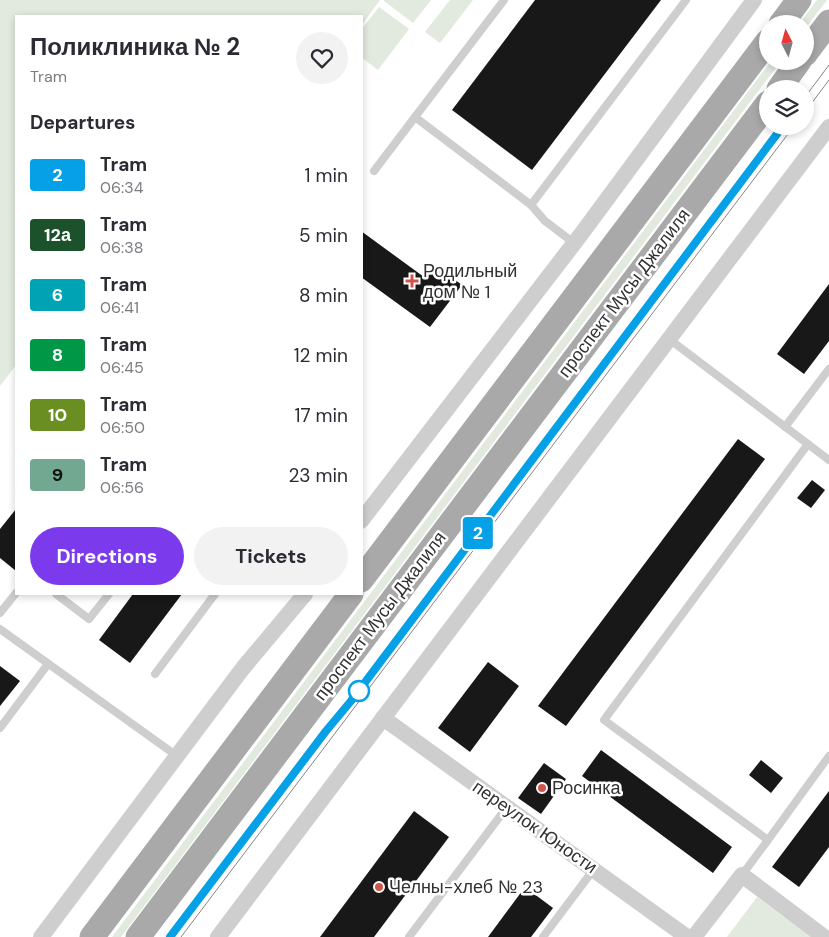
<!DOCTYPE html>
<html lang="en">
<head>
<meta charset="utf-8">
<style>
	body { margin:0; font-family:"DM Sans",sans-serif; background:#f2f2f3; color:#2b2b33; height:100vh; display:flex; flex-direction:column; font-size:19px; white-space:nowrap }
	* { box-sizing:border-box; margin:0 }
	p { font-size:16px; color:#7c7c81 }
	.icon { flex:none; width:28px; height:28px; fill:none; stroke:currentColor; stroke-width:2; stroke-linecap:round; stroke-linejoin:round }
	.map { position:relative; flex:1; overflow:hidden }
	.panel { position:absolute; left:15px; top:15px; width:348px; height:580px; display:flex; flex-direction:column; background:#fff; border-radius:0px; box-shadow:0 2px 8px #0003 }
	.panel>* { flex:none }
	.badge { padding:0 10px; border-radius:4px; font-size:18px; line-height:32px }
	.needle { width:32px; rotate:354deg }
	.fabs { position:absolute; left:759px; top:15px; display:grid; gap:10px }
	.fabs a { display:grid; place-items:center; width:55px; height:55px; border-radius:50%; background:#fff; box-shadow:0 2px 8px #0003; font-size:25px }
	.map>.badge { position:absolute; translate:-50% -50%; box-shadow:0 0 0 2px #fff }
	h2 { padding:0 15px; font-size:19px; line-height:45px }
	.round { display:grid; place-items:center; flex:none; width:52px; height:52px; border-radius:26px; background:#f2f2f3 }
	.overview { display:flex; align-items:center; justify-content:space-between; height:85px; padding:0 15px }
	h1 { font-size:24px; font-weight:700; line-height:38px }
	.primary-button { display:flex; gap:10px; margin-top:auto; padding:10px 15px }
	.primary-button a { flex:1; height:58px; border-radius:30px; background:#7c3aed; color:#fff; font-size:20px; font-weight:700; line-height:58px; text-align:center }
	.primary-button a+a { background:#f2f2f3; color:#2b2b33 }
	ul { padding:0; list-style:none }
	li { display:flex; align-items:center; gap:15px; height:60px; padding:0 15px }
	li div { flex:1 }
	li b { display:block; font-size:19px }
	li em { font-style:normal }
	li .badge { min-width:55px; font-weight:700; text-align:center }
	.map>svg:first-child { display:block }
	.green { fill:#e2e9de }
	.building { fill:#181818 }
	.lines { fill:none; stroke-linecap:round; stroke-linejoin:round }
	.lane { stroke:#cecece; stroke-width:8 }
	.street { stroke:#cecece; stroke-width:16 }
	.primary { stroke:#a9a9a9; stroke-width:25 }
	.tram { stroke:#868686; stroke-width:1 }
	.line-casing { stroke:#fff; stroke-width:11 }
	.line { stroke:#06a0e6; stroke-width:8 }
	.poi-dot { fill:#d0544a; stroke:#fff; stroke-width:2 }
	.stop-dot { fill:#fff; stroke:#06a0e6; stroke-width:2.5 }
	.labels { text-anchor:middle; stroke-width:5; stroke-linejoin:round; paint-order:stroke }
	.poi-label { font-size:18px; fill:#313131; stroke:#fff; text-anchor:start }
	.street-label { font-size:18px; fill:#313131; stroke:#fff }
</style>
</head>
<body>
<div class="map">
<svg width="829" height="937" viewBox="0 0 829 937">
	<rect width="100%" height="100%" fill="#fff"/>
	<g class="green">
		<polygon points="0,0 380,0 361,26 361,16 16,16 16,365 0,386"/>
		<polygon points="384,0 431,0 413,23 384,1"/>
		<polygon points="450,0 473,0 440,43 425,32"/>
		<polygon points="817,0 827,0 805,29 805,24 799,24"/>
		<polygon points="379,7 409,29 378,70 361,57 361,30"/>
		<polygon points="771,61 781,61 121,937 112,937"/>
		<polygon points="757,897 811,937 727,937"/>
	</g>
	<g class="building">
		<polygon points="535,0 661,0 532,170 452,110"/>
		<polygon points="361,231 424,277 434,264 462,285 430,327 361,277"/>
		<polygon points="829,284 829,341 804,374 777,354"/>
		<polygon points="738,439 765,459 566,726 538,706"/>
		<polygon points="812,480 825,490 811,508 797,498"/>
		<polygon points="16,509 16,571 0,558 0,529"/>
		<polygon points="133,594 182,594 130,663 99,640"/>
		<polygon points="488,662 519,686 470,752 438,728"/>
		<polygon points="0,666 20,681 0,706"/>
		<polygon points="601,750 732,847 713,873 582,776"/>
		<polygon points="761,760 783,778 771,793 749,775"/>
		<polygon points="544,763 566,779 541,814 518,798"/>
		<polygon points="829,791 829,847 799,887 772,867"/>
		<polygon points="414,811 449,837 374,937 320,937"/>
		<polygon points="525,887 553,908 531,937 488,937"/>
	</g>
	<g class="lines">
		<g class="lane">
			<polyline points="504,0 415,117 531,205 545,221 574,243"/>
			<polyline points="374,171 415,117"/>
			<polyline points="531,205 686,0"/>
			<polyline points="669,339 829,460"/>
			<polyline points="785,427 829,369"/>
			<polyline points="56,594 89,619 109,594"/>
			<polyline points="0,613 16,593"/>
			<polyline points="0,629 177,756"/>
			<polyline points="155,674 215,594"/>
			<polyline points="0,728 48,664"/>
			<polyline points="768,840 829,756"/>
			<polyline points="742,875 768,840 604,720 808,444"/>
			<polyline points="409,937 507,807"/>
			<polyline points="543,937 594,869"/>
		</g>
		<g class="street">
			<polyline points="361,521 582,233 754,0"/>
			<polyline points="383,718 687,937"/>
			<polyline points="41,937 243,668 305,594"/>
			<polyline points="218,937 829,127"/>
			<polyline points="694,937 742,875 824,937"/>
		</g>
		<g class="primary">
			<polyline points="781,24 799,0"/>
			<polyline points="805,54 829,22"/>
			<polyline points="779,89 799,61"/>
			<polyline points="361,580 768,41"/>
			<polyline points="92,937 351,594"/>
			<polyline points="138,937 768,103"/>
		</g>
		<g class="tram">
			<polyline points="805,97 829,65"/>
			<polyline points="805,112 829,80"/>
			<polyline points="483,526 783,126"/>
			<polyline points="170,937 326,731 350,702"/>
			<polyline points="181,937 794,126"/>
		</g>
	</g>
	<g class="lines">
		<g class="line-casing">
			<polyline id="line" points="170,937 326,731 351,701 783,126"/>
		</g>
		<use href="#line" class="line"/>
	</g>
	<g class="poi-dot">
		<path d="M409.5 273.5h5v5h5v5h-5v5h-5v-5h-5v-5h5z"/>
		<circle cx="542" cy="788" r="5"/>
		<circle cx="379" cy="887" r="5"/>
	</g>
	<circle class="stop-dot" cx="359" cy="691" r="10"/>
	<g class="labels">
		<g class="poi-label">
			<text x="423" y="277">Родильный<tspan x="423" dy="21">дом № 1</tspan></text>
			<text x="552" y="794">Росинка</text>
			<text x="389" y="893">Челны-хлеб № 23</text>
		</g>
		<g class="street-label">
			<text transform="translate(624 293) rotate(-53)" y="6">проспект Мусы Джалиля</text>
			<text transform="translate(380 616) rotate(-53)" y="6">проспект Мусы Джалиля</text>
			<text transform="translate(535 827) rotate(35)" y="6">переулок Юности</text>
		</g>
	</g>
</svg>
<div class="fabs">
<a><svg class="needle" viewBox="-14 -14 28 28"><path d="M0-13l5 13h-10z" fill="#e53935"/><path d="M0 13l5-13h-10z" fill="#7c7c81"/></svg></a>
<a><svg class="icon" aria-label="layers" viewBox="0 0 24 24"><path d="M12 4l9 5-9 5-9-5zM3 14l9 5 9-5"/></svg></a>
</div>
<b class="badge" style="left:478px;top:533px;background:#06a0e6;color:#fff">2</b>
<section class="panel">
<div class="overview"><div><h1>Поликлиника № 2</h1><p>Tram</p></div><a class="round"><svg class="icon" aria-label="heart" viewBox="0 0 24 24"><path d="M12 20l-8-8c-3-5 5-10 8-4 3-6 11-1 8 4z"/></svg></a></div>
<h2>Departures</h2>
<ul>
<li><span class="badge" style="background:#06a0e6;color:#fff">2</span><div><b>Tram</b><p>06:34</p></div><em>1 min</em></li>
<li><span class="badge" style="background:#1b522b;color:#fff">12а</span><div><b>Tram</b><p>06:38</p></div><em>5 min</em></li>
<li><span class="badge" style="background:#00a3b4;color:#fff">6</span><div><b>Tram</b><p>06:41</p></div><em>8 min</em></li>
<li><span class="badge" style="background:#009746;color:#fff">8</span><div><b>Tram</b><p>06:45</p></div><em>12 min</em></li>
<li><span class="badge" style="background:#6b8e23;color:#fff">10</span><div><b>Tram</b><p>06:50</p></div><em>17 min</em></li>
<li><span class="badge" style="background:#72a891;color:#111">9</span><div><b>Tram</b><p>06:56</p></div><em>23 min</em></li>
</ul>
<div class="primary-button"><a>Directions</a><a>Tickets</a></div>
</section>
</div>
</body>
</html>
